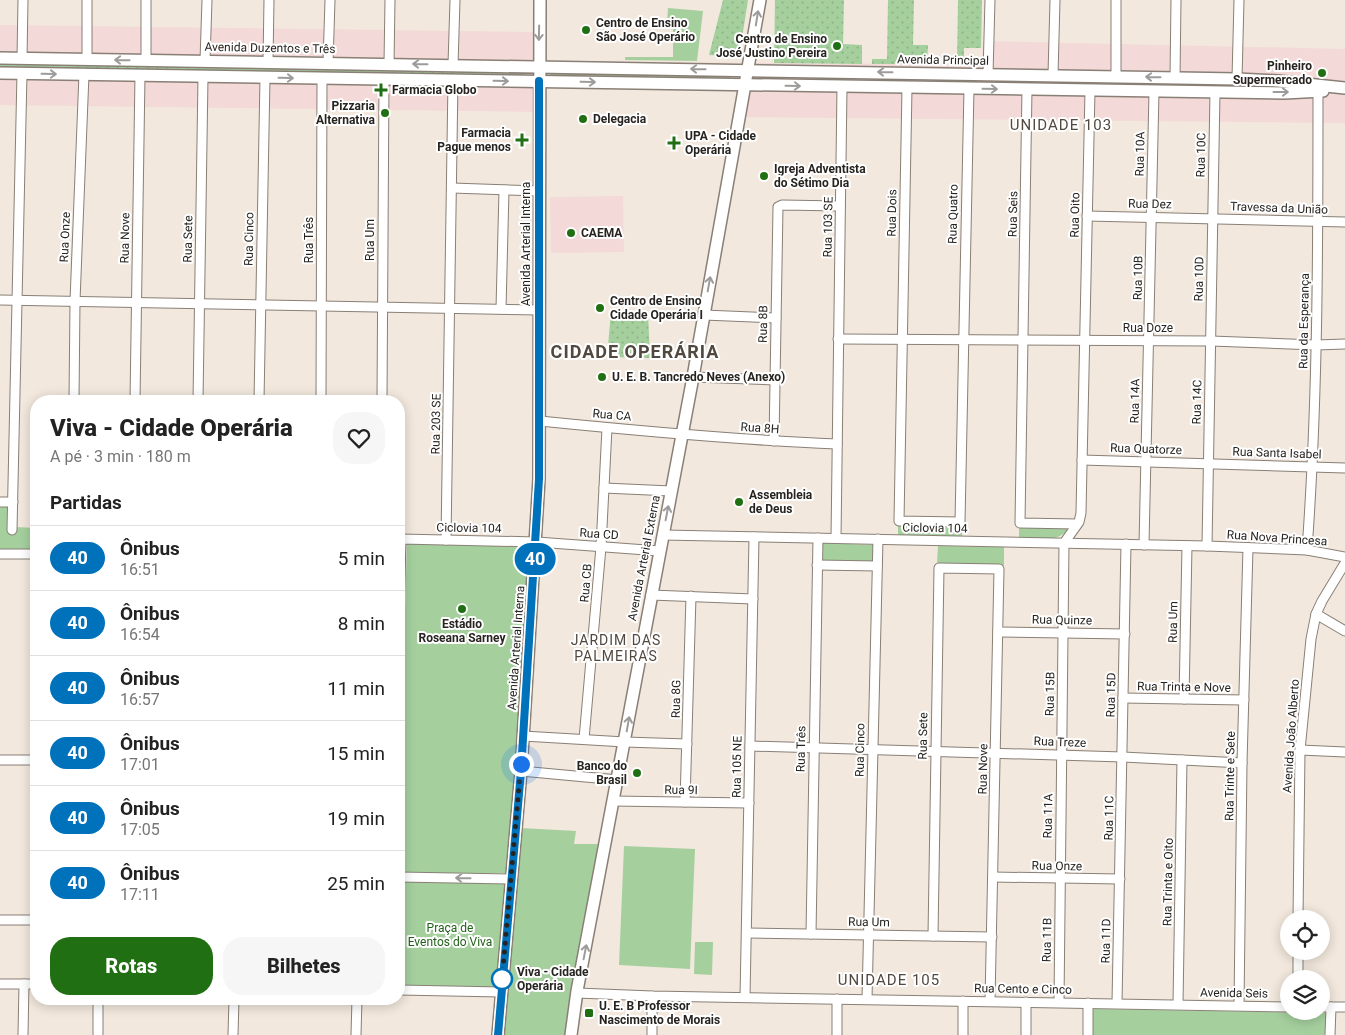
<!DOCTYPE html>
<html lang="pt">
<head>
<meta charset="utf-8">
<style>
	body { margin:0; font-family:Roboto,sans-serif; background:#f6f6f6; color:#222; height:100vh; display:flex; flex-direction:column; font-size:19px; white-space:nowrap }
	* { box-sizing:border-box; margin:0 }
	p { font-size:16px; color:#767676 }
	.icon { flex:none; width:28px; height:28px; fill:none; stroke:currentColor; stroke-width:2; stroke-linecap:round; stroke-linejoin:round }
	.map { position:relative; flex:1; overflow:hidden }
	.sheet { position:absolute; left:30px; top:395px; width:375px; height:610px; display:flex; flex-direction:column; background:#fff; border-radius:20px; box-shadow:0 2px 12px #0003 }
	.sheet>* { flex:none }
	.badge { padding:0 10px; border-radius:16px; font-size:18px; line-height:32px }
	.buttons { position:absolute; left:1280px; top:910px; display:grid; gap:10px }
	.buttons a { display:grid; place-items:center; width:50px; height:50px; border-radius:50%; background:#fff; box-shadow:0 2px 12px #0003; font-size:25px }
	.you { position:absolute; width:25px; height:25px; margin:-12px; border:4px solid #fff; border-radius:50%; background:#1a73e8; box-shadow:0 0 0 8px #1a73e833 }
	.map>.badge { position:absolute; translate:-50% -50%; box-shadow:0 0 0 2px #fff }
	h2 { padding:0 20px; font-size:19px; line-height:45px }
	.round { display:grid; place-items:center; flex:none; width:52px; height:52px; border-radius:20px; background:#f6f6f6 }
	.overview { display:flex; align-items:center; justify-content:space-between; height:85px; padding:0 20px }
	h1 { font-size:24px; font-weight:800; line-height:38px }
	.cta { display:flex; gap:10px; margin-top:auto; padding:10px 20px }
	.cta a { flex:1; height:58px; border-radius:20px; background:#216f13; color:#fff; font-size:20px; font-weight:800; line-height:58px; text-align:center }
	.cta a+a { background:#f6f6f6; color:#222 }
	ul { padding:0; list-style:none }
	li { display:flex; align-items:center; gap:15px; height:65px; padding:0 20px; border-top:1px solid #e0e0e0 }
	li div { flex:1 }
	li b { display:block; font-size:19px }
	li em { font-style:normal }
	li .badge { min-width:55px; font-weight:700; text-align:center }
	.map>svg:first-child { display:block }
	.commercial { fill:#f3d9d7 }
	.grass { fill:url(#grass-dots) }
	.green { fill:#a5d09e }
	.lines { fill:none; stroke-linecap:round; stroke-linejoin:round }
	.minor-casing { stroke:#897f75; stroke-width:11 }
	.major-casing { stroke:#897f75; stroke-width:14 }
	.minor { stroke:#fff; stroke-width:9 }
	.major { stroke:#fff; stroke-width:11 }
	.oneway { stroke:#9e9c9b }
	.line-casing { stroke:#fff; stroke-width:11 }
	.line { stroke:#0072bc; stroke-width:8 }
	.walk { stroke:#272420; stroke-width:5; stroke-dasharray:0 9 }
	.poi-dot { fill:#216f13; stroke:#fff; stroke-width:2 }
	.stop-dot { fill:#fff; stroke:#0072bc; stroke-width:2.5 }
	.labels { text-anchor:middle; stroke-width:4; stroke-linejoin:round; paint-order:stroke }
	.poi-label { font-size:12px; font-weight:bold; fill:#272420; stroke:#fff; text-anchor:start }
	.street-label { font-size:12px; fill:#272420; stroke:#fff }
	.park-label { font-size:12px; fill:#226118; stroke:#fff }
	.stop-label { font-size:12px; font-weight:bold; fill:#272420; stroke:#fff; text-anchor:start }
	.neighbourhood-label { font-size:14px; letter-spacing:1px; fill:#51483f; stroke:#fff }
	.quarter-label { font-size:15px; letter-spacing:1px; fill:#51483f; stroke:#fff }
	.district-label { font-size:18px; font-weight:bold; letter-spacing:1px; fill:#51483f; stroke:#fff }
</style>
</head>
<body>
<div class="map">
<svg width="1345" height="1035" viewBox="0 0 1345 1035">
	<defs>
		<pattern id="grass-dots" width="8" height="8" patternUnits="userSpaceOnUse" patternTransform="scale(1.25)"><rect width="8" height="8" fill="#a5d09e"/><path d="M2 2h.1M6 6h.1" fill="none" stroke="#8eb288" stroke-width="1.8" stroke-linecap="round"/></pattern>
	</defs>
	<rect width="100%" height="100%" fill="#f2e8dd"/>
	<g class="commercial">
		<polygon points="0,25 533,32 533,61 899,64 982,67 983,41 1345,49 1345,123 744,117 746,90 543,85 542,112 0,105"/>
		<polygon points="623,196 624,252 551,253 550,197"/>
	</g>
	<g class="grass">
		<polygon points="723,0 748,0 739,57 709,55"/>
		<polygon points="775,0 844,0 843,44 862,45 862,64 774,63"/>
		<polygon points="888,0 914,0 913,45 928,45 927,64 872,64 872,59 887,59"/>
		<polygon points="958,0 982,0 981,48 964,48 964,65 957,65"/>
		<polygon points="0,62 525,71 525,76 0,67"/>
		<polygon points="551,71 730,75 730,81 551,77"/>
		<polygon points="611,312 648,312 650,358 607,357"/>
	</g>
	<g class="green">
		<polygon points="668,8 703,11 697,61 625,60 625,57 673,57 673,24 667,23"/>
		<polygon points="0,507 14,507 14,527 36,528 36,552 0,552"/>
		<polygon points="898,525 962,526 962,539 898,537"/>
		<path d="M1019,527L1069,528C1058,544 1037,539 1019,539Z"/>
		<polygon points="407,543 532,547 508,873 399,874 399,814"/>
		<polygon points="821,543 875,545 875,563 820,561"/>
		<polygon points="938,546 1004,547 1004,566 937,564"/>
		<polygon points="521,828 576,831 574,844 598,844 565,1035 503,1035"/>
		<polygon points="624,846 695,849 690,969 619,965"/>
		<polygon points="399,880 506,882 496,989 399,987"/>
		<polygon points="695,942 713,942 712,975 694,974"/>
		<polygon points="1092,1009 1327,1013 1326,1035 1092,1035"/>
	</g>
	<g class="lines">
		<g class="minor-casing">
			<g id="minor">
				<polyline points="22,58 23,0"/>
				<polyline points="87,59 87,0"/>
				<polyline points="146,60 146,0"/>
				<polyline points="205,61 207,0"/>
				<polyline points="268,62 269,0"/>
				<polyline points="328,63 330,0"/>
				<polyline points="389,64 390,0"/>
				<polyline points="453,65 455,0"/>
				<polyline points="988,74 990,0"/>
				<polyline points="1053,75 1055,0"/>
				<polyline points="1116,77 1116,0"/>
				<polyline points="1175,78 1176,0"/>
				<polyline points="1237,79 1239,0"/>
				<polyline points="907,88 899,521 960,522 969,88"/>
				<polyline points="1027,89 1020,523 1077,524"/>
				<polyline points="452,188 539,191"/>
				<polyline points="1087,216 1345,222"/>
				<polyline points="0,300 540,310"/>
				<polyline points="501,309 504,190"/>
				<polyline points="704,315 776,318"/>
				<polyline points="838,339 1211,341 1316,345 1345,344"/>
				<polyline points="693,377 775,380"/>
				<polyline points="74,401 75,301 84,74"/>
				<polyline points="135,401 140,75"/>
				<polyline points="198,401 203,77"/>
				<polyline points="259,401 265,77"/>
				<polyline points="321,401 322,78"/>
				<polyline points="382,401 384,79"/>
				<path d="M540,421C639,431 738,440 837,444"/>
				<polyline points="774,441 778,207 782,205 840,206"/>
				<polyline points="1082,460 1345,468"/>
				<polyline points="604,488 671,491"/>
				<polyline points="0,502 13,502"/>
				<polyline points="12,530 22,73"/>
				<polyline points="663,535 1207,546 1307,550 1345,557"/>
				<polyline points="836,538 842,87"/>
				<polyline points="446,540 453,80"/>
				<polyline points="1144,545 1154,91"/>
				<polyline points="1207,546 1215,92"/>
				<path d="M1307,550C1318,398 1318,244 1318,91"/>
				<polyline points="0,554 36,554"/>
				<polyline points="817,565 877,566"/>
				<polyline points="651,595 753,599"/>
				<polyline points="1316,614 1345,631"/>
				<polyline points="399,619 401,539 537,542 660,551"/>
				<polyline points="998,632 1125,634"/>
				<polyline points="1123,698 1244,700"/>
				<polyline points="1184,699 1187,546"/>
				<polyline points="523,736 625,742 687,744"/>
				<polyline points="584,739 601,547 607,428"/>
				<polyline points="750,746 1123,757 1242,763"/>
				<polyline points="1300,750 1345,752"/>
				<polyline points="0,760 36,760"/>
				<polyline points="521,771 618,780"/>
				<polyline points="613,801 749,803"/>
				<polyline points="685,802 691,596"/>
				<polyline points="399,877 511,879"/>
				<polyline points="993,877 1120,879"/>
				<polyline points="1298,919 1300,750 1311,639 1316,614 1322,601 1345,563"/>
				<polyline points="0,920 36,920"/>
				<polyline points="747,933 992,937"/>
				<polyline points="811,934 818,538"/>
				<polyline points="933,936 939,568 999,569 990,1001"/>
				<polyline points="1298,979 1298,951"/>
				<polyline points="0,984 36,984"/>
				<polyline points="399,990 501,992"/>
				<polyline points="577,993 652,996 1289,1007"/>
				<polyline points="745,997 754,537"/>
				<polyline points="837,999 837,1035"/>
				<polyline points="867,999 878,539"/>
				<polyline points="1059,1002 1064,543 1079,522 1081,513 1090,90"/>
				<polyline points="1117,1003 1126,544"/>
				<polyline points="1178,1004 1182,760"/>
				<polyline points="1239,1005 1242,763 1248,548"/>
				<polyline points="1321,1007 1345,1007"/>
				<polyline points="23,1035 24,984"/>
				<polyline points="98,1035 98,999"/>
				<polyline points="233,1035 234,999"/>
				<polyline points="356,1035 357,999"/>
				<polyline points="652,1035 652,996"/>
				<polyline points="963,1035 963,1001"/>
				<polyline points="1026,1035 1026,1002"/>
				<polyline points="1088,1035 1088,1003"/>
				<polyline points="1330,1035 1331,1007"/>
			</g>
		</g>
		<g class="major-casing">
			<g id="major">
				<polyline points="0,58 1237,79 1278,81 1345,88"/>
				<polyline points="0,73 1284,93 1323,91"/>
				<polyline points="498,1035 521,771 539,479 540,0"/>
				<polyline points="571,1035 577,991 693,377 760,0"/>
			</g>
		</g>
		<use href="#minor" class="minor"/>
		<use href="#major" class="major"/>
	</g>
	<defs><path id="oneway-shaft" d="M-6 0H5M1.5-3L5.5 0L1.5 3" fill="none" stroke-width="1.6" stroke-linecap="round" stroke-linejoin="round" transform="scale(1.25)"/></defs>
	<g class="oneway">
		<use href="#oneway-shaft" transform="translate(757 18) rotate(-81)"/>
		<use href="#oneway-shaft" transform="translate(539 33) rotate(91)"/>
		<use href="#oneway-shaft" transform="translate(122 60) rotate(-179)"/>
		<use href="#oneway-shaft" transform="translate(420 64) rotate(-179)"/>
		<use href="#oneway-shaft" transform="translate(698 69) rotate(-179)"/>
		<use href="#oneway-shaft" transform="translate(885 72) rotate(-179)"/>
		<use href="#oneway-shaft" transform="translate(49 74) rotate(1)"/>
		<use href="#oneway-shaft" transform="translate(1153 77) rotate(-179)"/>
		<use href="#oneway-shaft" transform="translate(286 78) rotate(1)"/>
		<use href="#oneway-shaft" transform="translate(501 81) rotate(1)"/>
		<use href="#oneway-shaft" transform="translate(588 82) rotate(1)"/>
		<use href="#oneway-shaft" transform="translate(793 86) rotate(1)"/>
		<use href="#oneway-shaft" transform="translate(990 89) rotate(1)"/>
		<use href="#oneway-shaft" transform="translate(1281 92)"/>
		<use href="#oneway-shaft" transform="translate(709 284) rotate(-80)"/>
		<use href="#oneway-shaft" transform="translate(667 513) rotate(-79)"/>
		<use href="#oneway-shaft" transform="translate(628 724) rotate(-80)"/>
		<use href="#oneway-shaft" transform="translate(463 878) rotate(-179)"/>
		<use href="#oneway-shaft" transform="translate(585 952) rotate(-79)"/>
	</g>
	<g class="lines">
		<g class="line-casing">
			<polyline id="line" points="498,1035 521,771 539,479 539,81"/>
		</g>
		<use href="#line" class="line"/>
		<polyline class="walk" points="502,979 521,764"/>
	</g>
	<g class="poi-dot">
		<circle cx="586" cy="30" r="5"/>
		<circle cx="837" cy="46" r="5"/>
		<circle cx="1322" cy="73" r="5"/>
		<path d="M378.5 82.5h5v5h5v5h-5v5h-5v-5h-5v-5h5z"/>
		<circle cx="385" cy="113" r="5"/>
		<circle cx="583" cy="119" r="5"/>
		<path d="M519.5 132.5h5v5h5v5h-5v5h-5v-5h-5v-5h5z"/>
		<path d="M671.5 135.5h5v5h5v5h-5v5h-5v-5h-5v-5h5z"/>
		<circle cx="764" cy="176" r="5"/>
		<circle cx="571" cy="233" r="5"/>
		<circle cx="600" cy="308" r="5"/>
		<circle cx="602" cy="377" r="5"/>
		<circle cx="739" cy="502" r="5"/>
		<circle cx="462" cy="609" r="5"/>
		<circle cx="637" cy="773" r="5"/>
		<rect x="584" y="1008" width="10" height="10" rx="2.5"/>
	</g>
	<circle class="stop-dot" cx="502" cy="979" r="10"/>
	<g class="labels">
		<g class="poi-label">
			<text x="596" y="27">Centro de Ensino<tspan x="596" dy="14">São José Operário</tspan></text>
			<text x="827" y="43" text-anchor="end">Centro de Ensino<tspan x="827" dy="14">José Justino Pereira</tspan></text>
			<text x="1312" y="70" text-anchor="end">Pinheiro<tspan x="1312" dy="14">Supermercado</tspan></text>
			<text x="392" y="94">Farmacia Globo</text>
			<text x="375" y="110" text-anchor="end">Pizzaria<tspan x="375" dy="14">Alternativa</tspan></text>
			<text x="593" y="123">Delegacia</text>
			<text x="511" y="137" text-anchor="end">Farmacia<tspan x="511" dy="14">Pague menos</tspan></text>
			<text x="685" y="140">UPA - Cidade<tspan x="685" dy="14">Operária</tspan></text>
			<text x="774" y="173">Igreja Adventista<tspan x="774" dy="14">do Sétimo Dia</tspan></text>
			<text x="581" y="237">CAEMA</text>
			<text x="610" y="305">Centro de Ensino<tspan x="610" dy="14">Cidade Operária I</tspan></text>
			<text x="612" y="381">U. E. B. Tancredo Neves (Anexo)</text>
			<text x="749" y="499">Assembleia<tspan x="749" dy="14">de Deus</tspan></text>
			<text x="462" y="628" text-anchor="middle">Estádio<tspan x="462" dy="14">Roseana Sarney</tspan></text>
			<text x="627" y="770" text-anchor="end">Banco do<tspan x="627" dy="14">Brasil</tspan></text>
			<text x="599" y="1010">U. E. B Professor<tspan x="599" dy="14">Nascimento de Morais</tspan></text>
		</g>
		<g class="street-label">
			<text transform="translate(270 48) rotate(1)" y="4">Avenida Duzentos e Três</text>
			<text transform="translate(943 60) rotate(1)" y="4">Avenida Principal</text>
			<text transform="translate(1140 154) rotate(-89)" y="4">Rua 10A</text>
			<text transform="translate(1201 155) rotate(-89)" y="4">Rua 10C</text>
			<text transform="translate(1150 204) rotate(1)" y="4">Rua Dez</text>
			<text transform="translate(1279 208) rotate(2)" y="4">Travessa da União</text>
			<text transform="translate(892 213) rotate(-89)" y="4">Rua Dois</text>
			<text transform="translate(953 214) rotate(-89)" y="4">Rua Quatro</text>
			<text transform="translate(1013 214) rotate(-89)" y="4">Rua Seis</text>
			<text transform="translate(1075 215) rotate(-89)" y="4">Rua Oito</text>
			<text transform="translate(828 227) rotate(-89)" y="4">Rua 103 SE</text>
			<text transform="translate(65 237) rotate(-88)" y="4">Rua Onze</text>
			<text transform="translate(125 238) rotate(-89)" y="4">Rua Nove</text>
			<text transform="translate(188 239) rotate(-89)" y="4">Rua Sete</text>
			<text transform="translate(249 239) rotate(-89)" y="4">Rua Cinco</text>
			<text transform="translate(309 240) rotate(-90)" y="4">Rua Três</text>
			<text transform="translate(370 240) rotate(-90)" y="4">Rua Um</text>
			<text transform="translate(526 244) rotate(-90)" y="4">Avenida Arterial Interna</text>
			<text transform="translate(1138 278) rotate(-89)" y="4">Rua 10B</text>
			<text transform="translate(1199 279) rotate(-89)" y="4">Rua 10D</text>
			<text transform="translate(1304 321) rotate(-89)" y="4">Rua da Esperança</text>
			<text transform="translate(763 324) rotate(-89)" y="4">Rua 8B</text>
			<text x="1148" y="332">Rua Doze</text>
			<text transform="translate(1135 401) rotate(-89)" y="4">Rua 14A</text>
			<text transform="translate(1197 402) rotate(-89)" y="4">Rua 14C</text>
			<text transform="translate(612 415) rotate(5)" y="4">Rua CA</text>
			<text transform="translate(436 424) rotate(-89)" y="4">Rua 203 SE</text>
			<text transform="translate(760 428) rotate(4)" y="4">Rua 8H</text>
			<text transform="translate(1146 449) rotate(2)" y="4">Rua Quatorze</text>
			<text transform="translate(1277 453) rotate(2)" y="4">Rua Santa Isabel</text>
			<text transform="translate(469 528) rotate(1)" y="4">Ciclovia 104</text>
			<text transform="translate(935 528) rotate(1)" y="4">Ciclovia 104</text>
			<text transform="translate(599 534) rotate(4)" y="4">Rua CD</text>
			<text transform="translate(1277 538) rotate(4)" y="4">Rua Nova Princesa</text>
			<text transform="translate(644 558) rotate(-79)" y="4">Avenida Arterial Externa</text>
			<text transform="translate(586 583) rotate(-85)" y="4">Rua CB</text>
			<text transform="translate(1062 620) rotate(1)" y="4">Rua Quinze</text>
			<text transform="translate(1173 622) rotate(-89)" y="4">Rua Um</text>
			<text transform="translate(516 648) rotate(-86)" y="4">Avenida Arterial Interna</text>
			<text transform="translate(1184 687) rotate(1)" y="4">Rua Trinta e Nove</text>
			<text transform="translate(1050 694) rotate(-89)" y="4">Rua 15B</text>
			<text transform="translate(1111 695) rotate(-89)" y="4">Rua 15D</text>
			<text transform="translate(676 699) rotate(-89)" y="4">Rua 8G</text>
			<text transform="translate(923 736) rotate(-89)" y="4">Rua Sete</text>
			<text transform="translate(1291 736) rotate(-86)" y="4">Avenida João Alberto</text>
			<text transform="translate(1060 742) rotate(2)" y="4">Rua Treze</text>
			<text transform="translate(801 749) rotate(-89)" y="4">Rua Três</text>
			<text transform="translate(860 750) rotate(-89)" y="4">Rua Cinco</text>
			<text transform="translate(737 767) rotate(-89)" y="4">Rua 105 NE</text>
			<text transform="translate(983 769) rotate(-89)" y="4">Rua Nove</text>
			<text transform="translate(1230 776) rotate(-89)" y="4">Rua Trinte e Sete</text>
			<text transform="translate(681 790) rotate(1)" y="4">Rua 9I</text>
			<text transform="translate(1048 816) rotate(-89)" y="4">Rua 11A</text>
			<text transform="translate(1109 818) rotate(-89)" y="4">Rua 11C</text>
			<text transform="translate(1057 866) rotate(1)" y="4">Rua Onze</text>
			<text transform="translate(1168 882) rotate(-89)" y="4">Rua Trinta e Oito</text>
			<text transform="translate(869 922) rotate(1)" y="4">Rua Um</text>
			<text transform="translate(1047 940) rotate(-89)" y="4">Rua 11B</text>
			<text transform="translate(1106 941) rotate(-89)" y="4">Rua 11D</text>
			<text transform="translate(1023 989) rotate(1)" y="4">Rua Cento e Cinco</text>
			<text transform="translate(1234 993) rotate(1)" y="4">Avenida Seis</text>
		</g>
		<g class="park-label">
			<text x="450" y="932">Praça de<tspan x="450" dy="14">Eventos do Viva</tspan></text>
		</g>
		<g class="stop-label">
			<text x="517" y="976">Viva - Cidade<tspan x="517" dy="14">Operária</tspan></text>
		</g>
		<g class="neighbourhood-label">
			<text x="616" y="645">JARDIM DAS<tspan x="616" dy="16">PALMEIRAS</tspan></text>
		</g>
		<g class="quarter-label">
			<text x="1061" y="130">UNIDADE 103</text>
			<text x="889" y="985">UNIDADE 105</text>
		</g>
		<g class="district-label">
			<text x="635" y="358">CIDADE OPERÁRIA</text>
		</g>
	</g>
</svg>
<div class="buttons">
<a><svg class="icon" aria-label="locate" viewBox="0 0 24 24"><circle cx="12" cy="12" r="6"/><path d="M12 2v4M12 18v4M2 12h4M18 12h4"/></svg></a>
<a><svg class="icon" aria-label="layers" viewBox="0 0 24 24"><path d="M12 4l9 5-9 5-9-5zM3 14l9 5 9-5"/></svg></a>
</div>
<div class="you" style="left:521px;top:764px"></div>
<b class="badge" style="left:535px;top:559px;background:#0072bc;color:#fff">40</b>
<section class="sheet">
<div class="overview"><div><h1>Viva - Cidade Operária</h1><p>A pé · 3 min · 180 m</p></div><a class="round"><svg class="icon" aria-label="heart" viewBox="0 0 24 24"><path d="M12 20l-8-8c-3-5 5-10 8-4 3-6 11-1 8 4z"/></svg></a></div>
<h2>Partidas</h2>
<ul>
<li><span class="badge" style="background:#0072bc;color:#fff">40</span><div><b>Ônibus</b><p>16:51</p></div><em>5 min</em></li>
<li><span class="badge" style="background:#0072bc;color:#fff">40</span><div><b>Ônibus</b><p>16:54</p></div><em>8 min</em></li>
<li><span class="badge" style="background:#0072bc;color:#fff">40</span><div><b>Ônibus</b><p>16:57</p></div><em>11 min</em></li>
<li><span class="badge" style="background:#0072bc;color:#fff">40</span><div><b>Ônibus</b><p>17:01</p></div><em>15 min</em></li>
<li><span class="badge" style="background:#0072bc;color:#fff">40</span><div><b>Ônibus</b><p>17:05</p></div><em>19 min</em></li>
<li><span class="badge" style="background:#0072bc;color:#fff">40</span><div><b>Ônibus</b><p>17:11</p></div><em>25 min</em></li>
</ul>
<div class="cta"><a>Rotas</a><a>Bilhetes</a></div>
</section>
</div>
</body>
</html>
